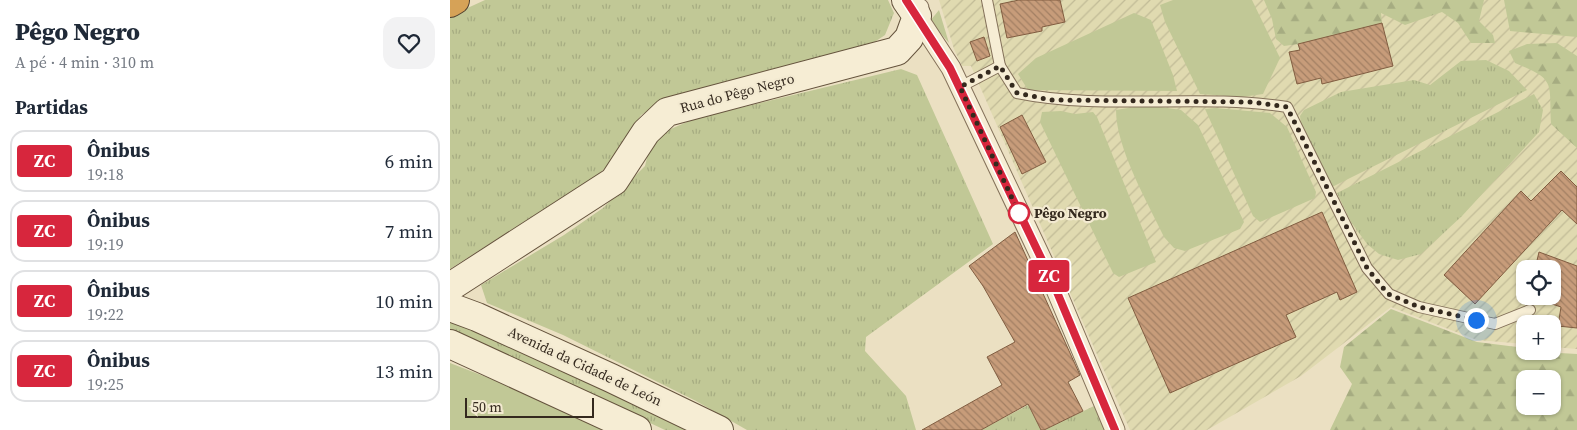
<!DOCTYPE html>
<html lang="pt">
<head>
<meta charset="utf-8">
<style>
	body { margin:0; font-family:"Source Serif 4",serif; background:#f2f2f3; color:#1f2937; height:100vh; display:flex; flex-direction:column; font-size:19px; white-space:nowrap }
	* { box-sizing:border-box; margin:0 }
	p { font-size:16px; color:#747a83 }
	.icon { flex:none; width:28px; height:28px; fill:none; stroke:currentColor; stroke-width:2; stroke-linecap:round; stroke-linejoin:round }
	.map { position:relative; flex:1; overflow:hidden }
	.panel { display:flex; flex-direction:column; background:#fff; width:450px }
	.panel>* { flex:none }
	.badge { padding:0 10px; border-radius:4px; font-size:18px; line-height:32px }
	.fabs { position:absolute; left:1066px; top:260px; display:grid; gap:10px }
	.fabs a { display:grid; place-items:center; width:45px; height:45px; border-radius:10px; background:#fff; box-shadow:0 1px 4px #0004; font-size:25px }
	.scale { position:absolute; left:15px; bottom:12px; width:129px; box-sizing:border-box; padding-left:5px; border:2px solid #34291e; border-top:0; font-size:14px; line-height:18px; white-space:nowrap; color:#34291e; -webkit-text-stroke:4px #f3ead1; paint-order:stroke }
	.you { position:absolute; width:25px; height:25px; margin:-12px; border:4px solid #fff; border-radius:50%; background:#1a73e8; box-shadow:0 0 0 8px #1a73e833 }
	.map>.badge { position:absolute; translate:-50% -50%; box-shadow:0 0 0 2px #fff }
	h2 { padding:0 15px; font-size:19px; line-height:45px }
	.round { display:grid; place-items:center; flex:none; width:52px; height:52px; border-radius:15px; background:#f2f2f3 }
	.summary { display:flex; align-items:center; justify-content:space-between; height:85px; padding:0 15px }
	h1 { font-size:24px; font-weight:800; line-height:38px }
	ul { padding:0; list-style:none }
	li { display:flex; align-items:center; gap:15px; height:62px; margin:0 10px 8px; padding:0 5px; border:2px solid #e0e1e3; border-radius:15px }
	li div { flex:1 }
	li b { display:block; font-size:19px }
	li em { font-style:normal }
	li .badge { min-width:55px; font-weight:700; text-align:center }
	main { display:flex; flex:1; min-height:0 }
	.map>svg:first-child { display:block }
	.farmland { fill:url(#farmland-furrows); fill-rule:evenodd }
	.grass { fill:url(#grass-tufts) }
	.forest { fill:url(#forest-firs); fill-rule:evenodd }
	.green { fill:#c1c896 }
	.building { fill:url(#building-back-hatch); stroke:#815d41 }
	.lines { fill:none; stroke-linecap:round; stroke-linejoin:round }
	.lane-casing { stroke:#84715a; stroke-width:12 }
	.street-casing { stroke:#84715a; stroke-width:21 }
	.secondary-casing { stroke:#65533d; stroke-width:30 }
	.highway-casing { stroke:#51402e; stroke-width:30 }
	.lane { stroke:#f6edd4; stroke-width:10 }
	.street { stroke:#f6edd4; stroke-width:19 }
	.secondary { stroke:#f6edd4; stroke-width:28 }
	.highway { stroke:#d6a257; stroke-width:28 }
	.line-casing { stroke:#fff; stroke-width:11 }
	.line { stroke:#d7263d; stroke-width:8 }
	.walk { stroke:#34291e; stroke-width:5; stroke-dasharray:0 9 }
	.stop-dot { fill:#fff; stroke:#d7263d; stroke-width:2.5 }
	.labels { text-anchor:middle; stroke-width:4.5; stroke-linejoin:round; paint-order:stroke }
	.street-label { font-size:14px; fill:#34291e; stroke:#f3ead1 }
	.stop-label { font-size:14px; font-weight:bold; fill:#34291e; stroke:#f3ead1; text-anchor:start }
</style>
</head>
<body>
<main>
<section class="panel">
<div class="summary"><div><h1>Pêgo Negro</h1><p>A pé · 4 min · 310 m</p></div><a class="round"><svg class="icon" aria-label="heart" viewBox="0 0 24 24"><path d="M12 20l-8-8c-3-5 5-10 8-4 3-6 11-1 8 4z"/></svg></a></div>
<h2>Partidas</h2>
<ul>
<li><span class="badge" style="background:#d7263d;color:#fff">ZC</span><div><b>Ônibus</b><p>19:18</p></div><em>6 min</em></li>
<li><span class="badge" style="background:#d7263d;color:#fff">ZC</span><div><b>Ônibus</b><p>19:19</p></div><em>7 min</em></li>
<li><span class="badge" style="background:#d7263d;color:#fff">ZC</span><div><b>Ônibus</b><p>19:22</p></div><em>10 min</em></li>
<li><span class="badge" style="background:#d7263d;color:#fff">ZC</span><div><b>Ônibus</b><p>19:25</p></div><em>13 min</em></li>
</ul>
</section>
<div class="map">
<svg width="1127" height="430" viewBox="0 0 1127 430">
	<defs>
		<pattern id="farmland-furrows" width="10" height="10" patternUnits="userSpaceOnUse" patternTransform="scale(1.25)"><rect width="10" height="10" fill="#e0dab0"/><path d="M-1 1l2-2M0 10L10 0M9 11l2-2" fill="none" stroke="#c1bb97"/></pattern>
		<pattern id="grass-tufts" width="24" height="20" patternUnits="userSpaceOnUse" patternTransform="scale(1.25)"><rect width="24" height="20" fill="#c1c896"/><path d="M3 7l-1-3M5 7V3M7 7l1-3M15 17l-1-3M17 17v-4M19 17l1-3" fill="none" stroke="#a6ac81"/></pattern>
		<pattern id="forest-firs" width="22" height="20" patternUnits="userSpaceOnUse" patternTransform="scale(1.25)"><rect width="22" height="20" fill="#c1c896"/><path d="M5 1l3.5 6h-7zM16 11l3.5 6h-7z" fill="#a6ac81"/></pattern>
		<pattern id="building-back-hatch" width="6" height="6" patternUnits="userSpaceOnUse" patternTransform="scale(1.25)"><rect width="6" height="6" fill="#c79c7a"/><path d="M-1 5l2 2M0 0l6 6M5-1l2 2" fill="none" stroke="#a27f63"/></pattern>
	</defs>
	<rect width="100%" height="100%" fill="#ebe0c2"/>
	<path class="farmland" d="M489,0H1127V349L1103,347L1102,324H1075V344L1027,340L941,307L851,376L757,430H680L521,66H512L504,49ZM1075,269H1102V296H1075Z"/>
	<g class="grass">
		<polygon points="35,0 438,0 444,13 435,35 417,47 218,99 191,115 165,158 149,174 0,269 0,16"/>
		<polygon points="1036,60 1059,71 1077,90 882,187 851,125 850,116 854,110 891,92 964,80 980,85 1011,61"/>
		<polygon points="451,69 467,75 543,244 416,337 415,351 456,396 466,430 297,430 246,401 113,335 37,303 31,285 114,235 153,208 195,166 202,137 244,119"/>
		<polygon points="1084,94 1093,110 1089,132 1012,216 971,254 948,260 929,254 917,244 901,222 887,193"/>
		<polygon points="0,322 22,329 239,430 215,430 19,338 0,332"/>
		<polygon points="578,405 591,430 531,430"/>
		<polygon points="644,406 656,430 594,430"/>
	</g>
	<g class="forest">
		<polygon points="814,0 1034,0 1029,21 1043,35 1045,43 1021,43 1008,23 992,12 955,25 931,13 932,23 848,44 834,46 826,39 822,19"/>
		<polygon points="1054,0 1127,0 1127,37 1060,31"/>
		<path d="M1107,43L1127,56V148L1101,124C1099,81 1106,80 1065,63L1059,51L1077,44Z"/>
		<path d="M941,309L1027,342L1075,348V351L1127,354V430H880L902,384L890,367L894,347ZM1075,379H1102V406H1075Z"/>
	</g>
	<g class="green">
		<polygon points="723,0 802,0 830,58 813,94 792,97 750,94 715,22 710,5"/>
		<polygon points="489,10 499,43 480,21"/>
		<polygon points="684,13 701,20 723,75 727,91 578,90 568,74 586,58"/>
		<path d="M696,105L731,110L748,125L794,222L790,229L735,251L724,248L714,237C697,201 666,148 666,110Z"/>
		<polygon points="765,108 820,113 837,127 866,192 865,198 810,222 803,216 755,109"/>
		<polygon points="611,111 625,114 643,112 647,117 706,262 669,277 663,273 590,122 592,112"/>
		<polygon points="0,363 70,390 153,430 0,430"/>
	</g>
	<g class="building">
		<polygon points="569,0 610,0 615,22 592,27 592,31 557,38 550,4"/>
		<polygon points="932,23 943,66 872,84 871,78 847,84 839,52 850,50 848,44"/>
		<polygon points="534,37 540,56 527,61 520,42"/>
		<polygon points="572,115 596,162 572,174 550,127"/>
		<polygon points="1111,171 1127,187 1127,224 1112,210 1025,304 994,275 1071,191 1081,201"/>
		<polygon points="872,212 907,292 890,300 887,292 836,315 846,337 720,393 678,298"/>
		<polygon points="565,232 630,375 618,382 633,411 594,430 591,430 578,404 531,430 472,430 552,385 537,357 565,342 533,286 519,266"/>
		<polygon points="1089,252 1127,266 1127,328 1108,326 1111,307 1102,304 1102,269 1085,269"/>
	</g>
	<g class="lines">
		<g class="lane-casing">
			<g id="lane">
				<polyline points="537,0 550,66"/>
				<path d="M510,87L550,66L567,93C655,111 748,93 837,107L917,268L939,294L969,307L1045,324L1080,310"/>
			</g>
		</g>
		<g class="street-casing">
			<polyline id="street" points="469,8 467,16 501,68 604,285 665,430"/>
		</g>
		<g class="secondary-casing">
			<g id="secondary">
				<polyline points="0,287 164,181 196,132 217,112 447,51 459,38 467,16 456,0"/>
				<polyline points="0,307 27,317 161,378 269,430"/>
				<polyline points="0,344 187,430"/>
			</g>
		</g>
		<g class="highway-casing">
			<polyline id="highway" points="0,3 5,0"/>
		</g>
		<use href="#lane" class="lane"/>
		<use href="#street" class="street"/>
		<use href="#secondary" class="secondary"/>
		<use href="#highway" class="highway"/>
	</g>
	<g class="lines">
		<g class="line-casing">
			<polyline id="line" points="456,0 500,68 604,285 665,430"/>
		</g>
		<use href="#line" class="line"/>
		<polyline class="walk" points="569,213 510,87 550,66 567,93 601,100 801,102 837,107 917,268 938,294 969,307 1026,320"/>
	</g>
	<circle class="stop-dot" cx="569" cy="213" r="10"/>
	<g class="labels">
		<g class="street-label">
			<text transform="translate(287 93) rotate(-15)" y="5">Rua do Pêgo Negro</text>
			<text transform="translate(135 366) rotate(25)" y="5">Avenida da Cidade de León</text>
		</g>
		<g class="stop-label">
			<text x="584" y="218">Pêgo Negro</text>
		</g>
	</g>
</svg>
<div class="fabs">
<a><svg class="icon" aria-label="locate" viewBox="0 0 24 24"><circle cx="12" cy="12" r="6"/><path d="M12 2v4M12 18v4M2 12h4M18 12h4"/></svg></a>
<a>+</a>
<a>−</a>
</div>
<div class="scale">50 m</div>
<div class="you" style="left:1026px;top:320px"></div>
<b class="badge" style="left:599px;top:276px;background:#d7263d;color:#fff">ZC</b>
</div>
</main>
</body>
</html>
